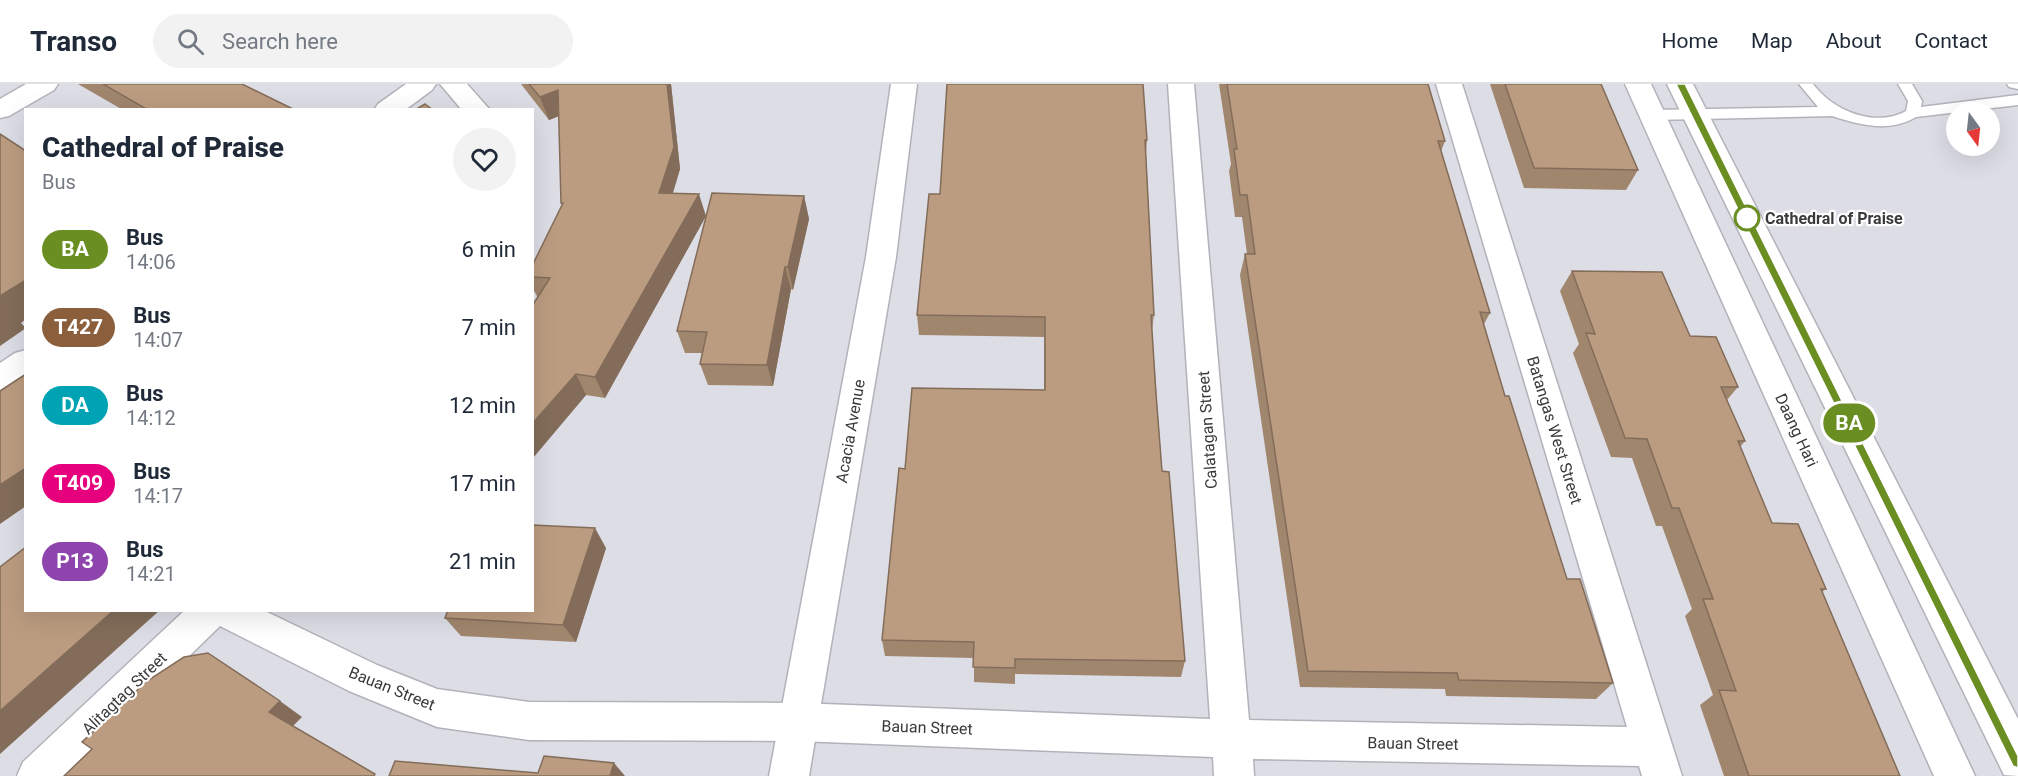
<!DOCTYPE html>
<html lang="en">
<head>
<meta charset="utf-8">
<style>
	body { margin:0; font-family:Roboto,sans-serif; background:#f2f2f3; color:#1f2937; height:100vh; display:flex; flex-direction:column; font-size:22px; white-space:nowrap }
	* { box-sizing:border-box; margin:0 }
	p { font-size:20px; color:#747a83 }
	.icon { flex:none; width:33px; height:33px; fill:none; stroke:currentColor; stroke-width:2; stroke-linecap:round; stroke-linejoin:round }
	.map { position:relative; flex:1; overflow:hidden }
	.details { position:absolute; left:24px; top:24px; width:510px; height:504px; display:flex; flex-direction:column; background:#fff; border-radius:0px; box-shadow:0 6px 24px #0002 }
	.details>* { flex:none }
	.badge { padding:0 12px; border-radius:20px; font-size:21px; line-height:39px }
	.needle { width:39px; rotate:165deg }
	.fabs { position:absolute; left:1946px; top:18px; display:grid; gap:12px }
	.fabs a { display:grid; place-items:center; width:54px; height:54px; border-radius:50%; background:#fff; box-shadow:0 6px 24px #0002; font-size:30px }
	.map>.badge { position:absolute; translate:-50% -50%; box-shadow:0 0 0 3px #fff }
	.round { display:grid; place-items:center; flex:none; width:63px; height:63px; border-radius:32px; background:#f2f2f3 }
	.summary { display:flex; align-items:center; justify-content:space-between; height:102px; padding:0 18px }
	h1 { font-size:28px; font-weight:800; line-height:45px }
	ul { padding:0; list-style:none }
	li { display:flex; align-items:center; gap:18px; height:78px; padding:0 18px }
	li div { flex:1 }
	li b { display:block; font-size:22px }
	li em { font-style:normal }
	li .badge { min-width:66px; font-weight:700; text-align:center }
	header { display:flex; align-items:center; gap:36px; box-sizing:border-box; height:84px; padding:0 30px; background:#fff; border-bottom:2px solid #e0e1e3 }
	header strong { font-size:28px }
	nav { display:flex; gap:33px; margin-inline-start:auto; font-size:21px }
	.search { width:420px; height:54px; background:#f2f2f3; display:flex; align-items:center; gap:15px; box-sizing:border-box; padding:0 21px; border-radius:33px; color:#747a83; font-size:22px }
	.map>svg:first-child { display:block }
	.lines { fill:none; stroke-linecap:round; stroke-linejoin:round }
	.service-casing { stroke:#b2b2bb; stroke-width:3 }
	.minor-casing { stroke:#b2b2bb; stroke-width:3 }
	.tertiary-casing { stroke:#b2b2bb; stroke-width:3 }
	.primary-casing { stroke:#b2b2bb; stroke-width:3 }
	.service { fill:#fff; fill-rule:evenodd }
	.minor { fill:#fff; fill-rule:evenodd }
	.tertiary { fill:#fff; fill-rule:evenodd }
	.primary { fill:#fff; fill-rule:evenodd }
	.wall { fill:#a1866e }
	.shaded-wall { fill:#836d5a }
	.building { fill:#bb9c80; stroke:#836d5a; stroke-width:1.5 }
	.line { fill:#6b8e23; stroke:#fff; stroke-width:1.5 }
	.stop-dot { fill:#fff; stroke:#6b8e23; stroke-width:3 }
	.labels { text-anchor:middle; stroke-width:4.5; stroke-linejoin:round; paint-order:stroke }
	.stop-label { font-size:16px; font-weight:bold; fill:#3a3a3d; stroke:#fff; text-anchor:start }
	.street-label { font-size:16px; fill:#3a3a3d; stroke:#fff }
</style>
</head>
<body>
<header>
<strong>Transo</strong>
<div class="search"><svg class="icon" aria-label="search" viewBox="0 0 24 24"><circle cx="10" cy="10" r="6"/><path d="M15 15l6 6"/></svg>Search here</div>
<nav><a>Home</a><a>Map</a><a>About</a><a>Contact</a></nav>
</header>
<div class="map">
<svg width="2018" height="692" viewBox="0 0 2018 692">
	<rect width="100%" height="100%" fill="#dddde6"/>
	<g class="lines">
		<g class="service-casing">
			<g id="service">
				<path d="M1799,0H1813C1833,27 1875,44 1906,27L1908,17L1898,0H1912L1922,17L1921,23L2018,11V21L1916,33C1889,49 1860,41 1832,32L1653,36L1646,31L1653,26L1818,23Z"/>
				<polygon points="2007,0 2018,0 2018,5 2009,3"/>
			</g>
		</g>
		<g class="minor-casing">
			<g id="minor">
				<polygon points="26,0 58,0 54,6 9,32 0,34 0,15"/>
				<polygon points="406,0 436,0 432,6 405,26 374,26 378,20"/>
				<polygon points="440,0 467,0 490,26 462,26"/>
				<polygon points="1168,0 1194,0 1249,636 1627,643 1436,0 1462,0 1682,692 1642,692 1639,682 1253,675 1254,692 1214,692 1213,673 798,657 529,656 437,643 349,607 220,542 66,692 17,692 23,678 185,526 263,526 377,581 437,605 529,618 798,619 1210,635"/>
				<polygon points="26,266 26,295 11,305 0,308 0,279 15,269"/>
			</g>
		</g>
		<g class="tertiary-casing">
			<polygon id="tertiary" points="891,0 917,0 896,173 809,692 769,692 866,173"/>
		</g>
		<g class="primary-casing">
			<g id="primary">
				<polygon points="1625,0 1651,0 1975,692 1934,692"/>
				<polygon points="1667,0 1693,0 2018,635 2018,692 2004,691"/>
			</g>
		</g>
		<use href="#service" class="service"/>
		<use href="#minor" class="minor"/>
		<use href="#tertiary" class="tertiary"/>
		<use href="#primary" class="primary"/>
	</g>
	<g class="wall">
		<polygon points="78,0 242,0 295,26 123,26"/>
		<polygon points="521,0 671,0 680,85 673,109 706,132 605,314 586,311 532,375 532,222 538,214 532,203 532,182 562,122 561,119 559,32 549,36"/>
		<polygon points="947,0 1147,56 1146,69 1154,231 1152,246 1162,387 1185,577 1181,593 1015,590 1015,600 974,598 974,574 885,572 882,556 905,385 1044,306 1044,253 919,251 917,231 940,110"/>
		<polygon points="1219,0 1428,0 1445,57 1441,67 1490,229 1484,240 1505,312 1567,495 1613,599 1596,615 1446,612 1445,605 1300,603 1240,191 1245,170 1247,170 1242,133 1235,133 1229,87 1231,80"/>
		<polygon points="1490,0 1601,0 1638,86 1626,106 1524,104"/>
		<polygon points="804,112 809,135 793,206 791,205 773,302 708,301 700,280 702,269 685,269 677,247"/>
		<polygon points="1572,187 1690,252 1738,303 1727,316 1745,357 1740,363 1772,439 1826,505 1822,508 1900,692 1724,692 1700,621 1713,611 1685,532 1692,525 1662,442 1656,442 1632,374 1611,373 1573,269 1579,260 1560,207"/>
		<polygon points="606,464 576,558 461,552 445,534"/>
	</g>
	<g class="shaded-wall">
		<polygon points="667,0 671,0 680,85 666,131 659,109"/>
		<polygon points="558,6 567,29 549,36 540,13"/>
		<polygon points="699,110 706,132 605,314 595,293"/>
		<polygon points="804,112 809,135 793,206 788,183"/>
		<polygon points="785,183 791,205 773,302 767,281"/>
		<polygon points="26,196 26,235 21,239 26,244 0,262 0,212"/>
		<polygon points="576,290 586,311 532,375 532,340"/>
		<polygon points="26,384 26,422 0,440 0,401"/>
		<polygon points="595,444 606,464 576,558 563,541"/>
		<polygon points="114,526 160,526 0,670 0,627"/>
		<polygon points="280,617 302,633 291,644 269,628"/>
		<polygon points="614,679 625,692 610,692"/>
	</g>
	<g class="building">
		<polygon points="103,0 242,0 295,26 148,26"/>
		<polygon points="529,0 667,0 674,63 659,109 699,110 595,293 576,290 532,340 532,222 550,194 532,193 532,182 563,119 561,119 558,6 540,13"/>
		<polygon points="947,0 1143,0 1147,56 1145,56 1154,231 1151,231 1156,310 1162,387 1169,388 1185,577 1015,575 1015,584 973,583 974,558 882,556 899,384 905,385 912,304 1045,306 1045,233 917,231 929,110 940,110"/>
		<polygon points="1227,0 1428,0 1445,57 1438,57 1490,229 1480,228 1505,312 1509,312 1567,495 1580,495 1613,599 1459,596 1457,589 1308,587 1245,170 1255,170 1247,111 1240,111 1234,65 1237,65"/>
		<polygon points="1505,0 1601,0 1638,86 1534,84"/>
		<polygon points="425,20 433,26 415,26"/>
		<polygon points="0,50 26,67 26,196 0,212"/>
		<polygon points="712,109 804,112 788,183 785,183 767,281 700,280 707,248 677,247"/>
		<polygon points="1572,187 1662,188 1690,252 1716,253 1738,303 1721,303 1745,357 1738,357 1772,439 1798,440 1826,505 1821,505 1900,692 1749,692 1719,606 1736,607 1703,515 1713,515 1679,424 1672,424 1647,355 1625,354 1586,249 1595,250"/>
		<polygon points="26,290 26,384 0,401 0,307"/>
		<polygon points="532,441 595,444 563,541 445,534 448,526 532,526"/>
		<polygon points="26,463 26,526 114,526 0,627 0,483"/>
		<polygon points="208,569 280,617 269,628 375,690 374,692 64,692 92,665 82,658 147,597 184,573"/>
		<polygon points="544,672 614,679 610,692 389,692 395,677 538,689"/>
	</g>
	<polygon class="line" points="1676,0 1685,0 2018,672 2018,684 2013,682"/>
	<circle class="stop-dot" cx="1747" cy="134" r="12"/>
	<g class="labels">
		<g class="stop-label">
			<text x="1765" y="140">Cathedral of Praise</text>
		</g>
		<g class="street-label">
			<text transform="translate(1207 346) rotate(-94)" y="6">Calatagan Street</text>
			<text transform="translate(1555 346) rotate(73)" y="6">Batangas West Street</text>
			<text transform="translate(1797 346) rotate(65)" y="6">Daang Hari</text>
			<text transform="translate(850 347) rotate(-80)" y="6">Acacia Avenue</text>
			<text transform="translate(392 604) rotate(22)" y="6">Bauan Street</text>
			<text transform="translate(124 609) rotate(-44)" y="6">Alitagtag Street</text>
			<text transform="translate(927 643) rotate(2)" y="6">Bauan Street</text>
			<text transform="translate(1413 659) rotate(1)" y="6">Bauan Street</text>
		</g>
	</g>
</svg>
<div class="fabs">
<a><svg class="needle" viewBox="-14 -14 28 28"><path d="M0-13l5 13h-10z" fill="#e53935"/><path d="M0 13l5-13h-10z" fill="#747a83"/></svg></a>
</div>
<b class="badge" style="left:1849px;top:339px;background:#6b8e23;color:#fff">BA</b>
<section class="details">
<div class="summary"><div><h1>Cathedral of Praise</h1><p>Bus</p></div><a class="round"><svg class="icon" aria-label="heart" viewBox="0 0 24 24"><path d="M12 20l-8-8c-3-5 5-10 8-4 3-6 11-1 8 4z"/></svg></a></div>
<ul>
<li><span class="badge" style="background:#6b8e23;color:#fff">BA</span><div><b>Bus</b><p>14:06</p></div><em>6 min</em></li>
<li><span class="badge" style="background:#8b5e3c;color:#fff">T427</span><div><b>Bus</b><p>14:07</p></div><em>7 min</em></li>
<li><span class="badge" style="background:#00a3b4;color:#fff">DA</span><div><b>Bus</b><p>14:12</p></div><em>12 min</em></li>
<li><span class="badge" style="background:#e6007e;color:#fff">T409</span><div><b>Bus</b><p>14:17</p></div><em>17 min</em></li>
<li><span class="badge" style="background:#8e44ad;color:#fff">P13</span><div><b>Bus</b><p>14:21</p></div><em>21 min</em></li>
</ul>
</section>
</div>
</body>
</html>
